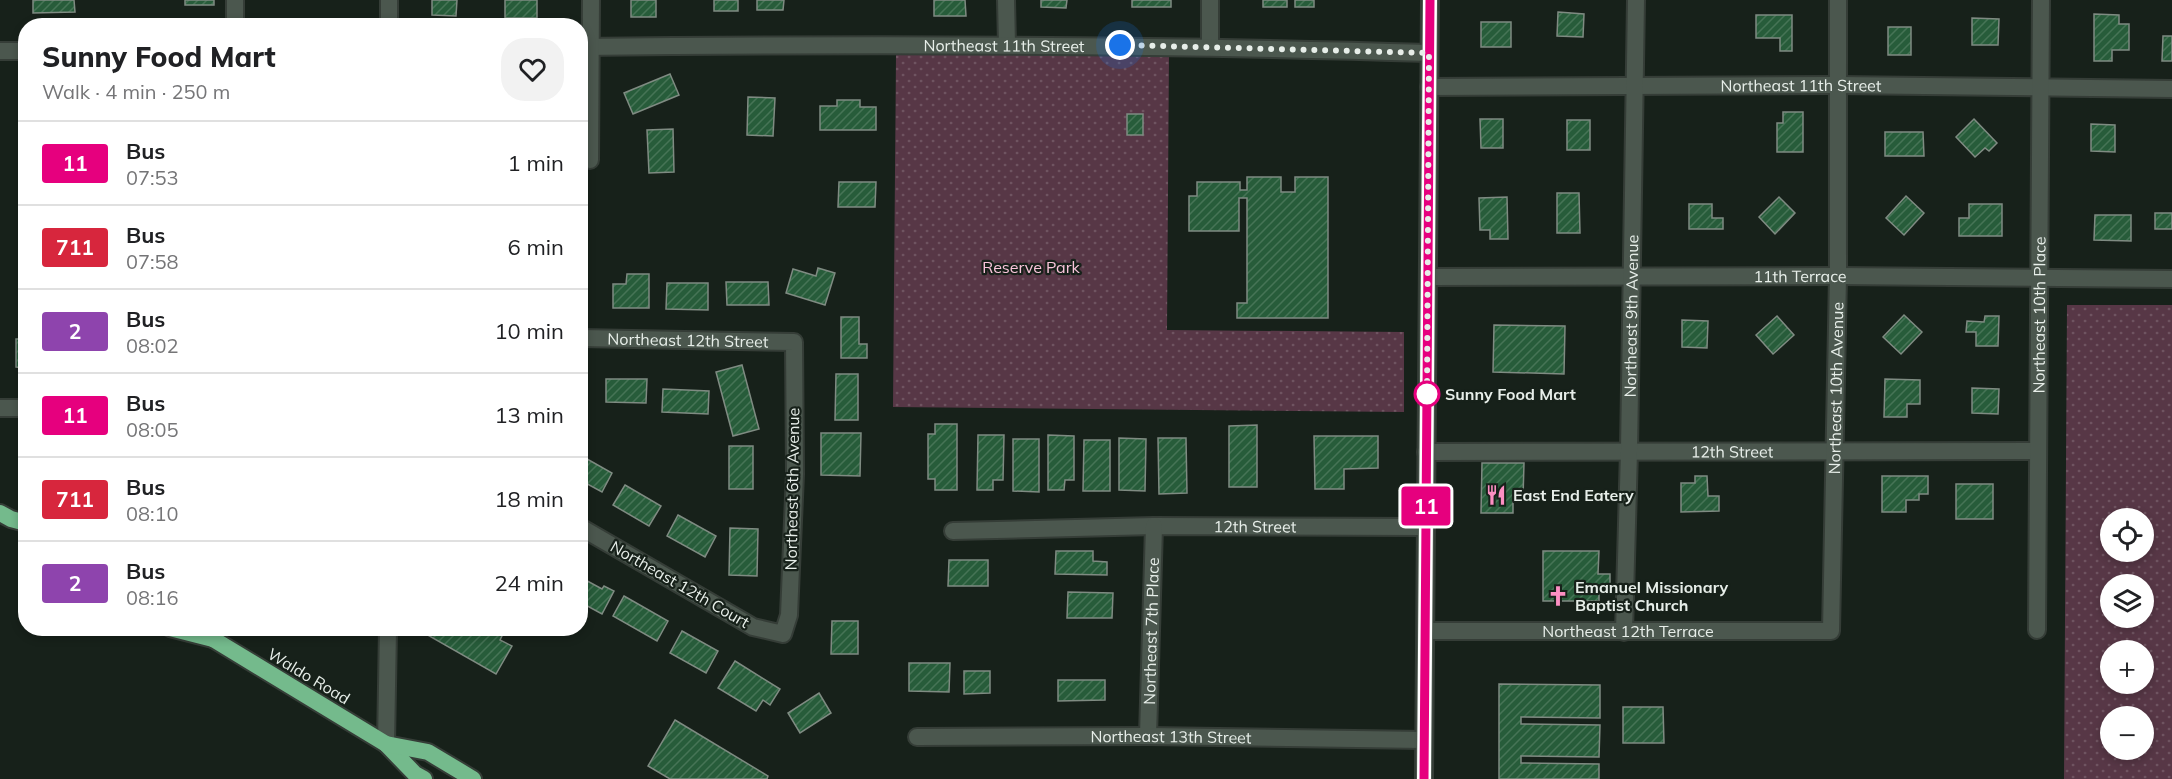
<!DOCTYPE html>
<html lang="en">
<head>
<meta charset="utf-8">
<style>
	body { margin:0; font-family:Mulish,sans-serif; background:#f2f2f2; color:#202124; height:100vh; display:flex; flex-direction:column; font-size:22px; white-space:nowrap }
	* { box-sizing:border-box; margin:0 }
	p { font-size:20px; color:#757577 }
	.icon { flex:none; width:33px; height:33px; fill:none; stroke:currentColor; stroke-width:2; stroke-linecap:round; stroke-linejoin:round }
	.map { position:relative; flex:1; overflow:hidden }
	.sheet { position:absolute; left:18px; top:18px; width:570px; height:618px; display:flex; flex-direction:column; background:#fff; border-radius:24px; box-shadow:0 3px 9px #0003 }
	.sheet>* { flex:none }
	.badge { padding:0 12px; border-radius:4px; font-size:21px; line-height:39px }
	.controls { position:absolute; left:2100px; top:508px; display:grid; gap:12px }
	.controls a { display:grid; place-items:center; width:54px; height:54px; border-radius:50%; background:#fff; box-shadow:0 3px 9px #0003; font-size:30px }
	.you { position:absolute; width:30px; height:30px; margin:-15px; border:4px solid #fff; border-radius:50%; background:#1a73e8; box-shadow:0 0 0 9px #1a73e833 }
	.map>.badge { position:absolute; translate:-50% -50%; box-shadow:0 0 0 3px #fff }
	.round { display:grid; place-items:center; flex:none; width:63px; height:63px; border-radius:24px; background:#f2f2f2 }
	.head { display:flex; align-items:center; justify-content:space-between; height:102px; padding:0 24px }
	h1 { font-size:28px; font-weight:800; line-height:45px }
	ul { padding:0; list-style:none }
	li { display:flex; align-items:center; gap:18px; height:84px; padding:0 24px; border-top:2px solid #e0e0e0 }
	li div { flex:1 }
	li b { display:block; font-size:22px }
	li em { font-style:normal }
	li .badge { min-width:66px; font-weight:700; text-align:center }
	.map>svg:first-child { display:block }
	.park { fill:url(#park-dots); fill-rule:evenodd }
	.building { fill:url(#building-hatch); stroke:#7f8b82; stroke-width:1.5 }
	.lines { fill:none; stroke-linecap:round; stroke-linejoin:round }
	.minor-casing { stroke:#353d37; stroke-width:20 }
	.tertiary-casing { stroke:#353d37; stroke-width:20 }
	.trunk-casing { stroke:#353d37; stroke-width:20 }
	.minor { stroke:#4b574e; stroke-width:16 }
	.tertiary { stroke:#4b574e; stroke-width:16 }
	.trunk { stroke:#74ba8c; stroke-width:16 }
	.line-casing { stroke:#fff; stroke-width:14 }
	.line { stroke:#e6007e; stroke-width:9 }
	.walk { stroke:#e7eee9; stroke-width:6; stroke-dasharray:0 10.8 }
	.stop-dot { fill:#fff; stroke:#e6007e; stroke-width:3 }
	.labels { text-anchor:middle; stroke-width:4.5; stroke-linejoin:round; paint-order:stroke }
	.street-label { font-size:16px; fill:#e7eee9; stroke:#17211a }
	.park-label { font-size:16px; fill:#f9c5db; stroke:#17211a }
	.stop-label { font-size:16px; font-weight:bold; fill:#e7eee9; stroke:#17211a; text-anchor:start }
	.poi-label { font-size:16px; font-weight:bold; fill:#e7eee9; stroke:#17211a; text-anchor:start }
</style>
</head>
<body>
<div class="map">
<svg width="2172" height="779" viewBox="0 0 2172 779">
	<defs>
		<pattern id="park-dots" width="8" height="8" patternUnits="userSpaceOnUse" patternTransform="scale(1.5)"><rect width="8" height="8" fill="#573746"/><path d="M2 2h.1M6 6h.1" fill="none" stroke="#6f5461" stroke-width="1.8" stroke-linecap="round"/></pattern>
		<pattern id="building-hatch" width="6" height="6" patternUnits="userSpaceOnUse" patternTransform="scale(1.5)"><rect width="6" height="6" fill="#275c3a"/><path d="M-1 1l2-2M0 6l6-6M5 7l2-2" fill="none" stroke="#467456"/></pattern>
	</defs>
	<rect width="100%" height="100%" fill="#17211a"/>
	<g class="park">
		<polygon points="896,55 1169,55 1167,330 1404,332 1404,412 893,407"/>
		<path d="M2067,305H2172V779H2064ZM2110,519H2144V552H2110ZM2110,585H2144V618H2110ZM2110,651H2144V684H2110ZM2110,717H2144V750H2110Z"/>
	</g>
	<g class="building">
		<polygon points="33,0 74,0 75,12 33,13"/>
		<rect x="185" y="0" width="29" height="5"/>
		<polygon points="432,0 457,0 456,16 432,15"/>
		<rect x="505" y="0" width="32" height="18"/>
		<rect x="631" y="0" width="25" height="17"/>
		<rect x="714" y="0" width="24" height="11"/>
		<polygon points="757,0 784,0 783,10 757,10"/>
		<polygon points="934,0 965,0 966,16 934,16"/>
		<polygon points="1041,0 1067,0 1066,8 1041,7"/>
		<rect x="1132" y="0" width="39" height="7"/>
		<rect x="1263" y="0" width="24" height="7"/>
		<rect x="1295" y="0" width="19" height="7"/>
		<polygon points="1558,12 1584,14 1583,37 1557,36"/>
		<polygon points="2094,14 2119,15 2119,24 2129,24 2129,50 2112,50 2112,61 2094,61"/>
		<polygon points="1756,15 1792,15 1792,51 1780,51 1780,38 1756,38"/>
		<polygon points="1972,18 1999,19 1998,45 1972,45"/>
		<rect x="1481" y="22" width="30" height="25"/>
		<rect x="1888" y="27" width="23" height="28"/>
		<polygon points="2163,36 2172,36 2172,61 2162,61"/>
		<polygon points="670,74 679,95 633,114 624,93"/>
		<polygon points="748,97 775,98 773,136 747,135"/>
		<polygon points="837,100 860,100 860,107 876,107 876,130 820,130 820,106 837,106"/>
		<polygon points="1783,112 1803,112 1803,152 1777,152 1777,123 1783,123"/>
		<rect x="1127" y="114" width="16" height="21"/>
		<polygon points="1480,119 1503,119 1503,148 1481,148"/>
		<polygon points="1974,119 1997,143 1989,151 1985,148 1975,157 1956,137"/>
		<rect x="1567" y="120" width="23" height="30"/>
		<polygon points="2091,124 2115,125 2115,152 2091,151"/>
		<polygon points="673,129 674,172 649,173 647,130"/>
		<polygon points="1885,132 1923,132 1924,156 1885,156"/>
		<polygon points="1247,177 1281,177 1281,192 1295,192 1295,177 1328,177 1328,318 1237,318 1237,303 1247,303 1247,198 1239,198 1239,231 1189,231 1189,196 1197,196 1197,182 1240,182 1240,190 1247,190"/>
		<polygon points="839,182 876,182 875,207 838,207"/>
		<polygon points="1557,193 1579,193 1580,233 1557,233"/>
		<polygon points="1906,196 1924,213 1904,235 1886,218"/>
		<polygon points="1507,197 1508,239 1490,239 1490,230 1480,230 1479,198"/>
		<polygon points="1779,197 1795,213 1775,234 1759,217"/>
		<polygon points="1689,204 1712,204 1712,218 1723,218 1723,229 1689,229"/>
		<polygon points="1969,204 2002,204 2002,236 1959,236 1959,218 1969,218"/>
		<rect x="2155" y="213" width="17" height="16"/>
		<polygon points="2095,215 2131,215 2131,241 2094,240"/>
		<polygon points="818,268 835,273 825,305 786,293 793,269 816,276"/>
		<polygon points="627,274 649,274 649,308 613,308 613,284 626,284"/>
		<polygon points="726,282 768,282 769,305 727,305"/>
		<rect x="580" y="283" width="5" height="22"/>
		<polygon points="667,283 708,283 708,310 666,309"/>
		<polygon points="1904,315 1922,332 1901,354 1883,337"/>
		<polygon points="1777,316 1794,335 1773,354 1756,335"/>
		<polygon points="1985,316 1999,316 1998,346 1976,346 1976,332 1966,332 1967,321 1984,322"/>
		<polygon points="841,317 859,317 859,344 867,344 867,358 841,358"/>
		<polygon points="1682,320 1708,321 1707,348 1682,347"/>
		<polygon points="1494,325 1565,326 1564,374 1493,372"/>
		<polygon points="16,339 26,339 26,368 16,367"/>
		<polygon points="742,365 759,429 733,436 716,372"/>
		<polygon points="836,374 858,374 858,420 835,420"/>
		<polygon points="606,379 647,379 646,403 606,402"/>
		<polygon points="1885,379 1920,380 1920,404 1907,404 1907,417 1884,417"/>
		<polygon points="1972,388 1999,389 1998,414 1972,413"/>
		<polygon points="663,389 709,391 708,414 662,412"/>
		<polygon points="935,424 957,424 957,490 935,490 935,479 928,479 928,434 935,434"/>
		<polygon points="1257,425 1257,487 1229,487 1229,426"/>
		<polygon points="821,433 861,433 860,476 821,475"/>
		<polygon points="978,435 1004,435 1003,480 993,480 993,490 977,490"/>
		<polygon points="1048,435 1074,436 1074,480 1065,480 1064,490 1048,490"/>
		<polygon points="1314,436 1378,436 1378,468 1344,469 1344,489 1315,489"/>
		<polygon points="1119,438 1146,439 1145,491 1119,490"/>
		<polygon points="1158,438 1186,438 1187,493 1159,494"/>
		<polygon points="1013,439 1039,439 1039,492 1013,491"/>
		<polygon points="1084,440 1110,440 1110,491 1083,491"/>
		<rect x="729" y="446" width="24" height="43"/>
		<polygon points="580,455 612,473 602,492 580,480"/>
		<polygon points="1482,463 1524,463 1523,498 1513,498 1513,513 1481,513"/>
		<polygon points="1695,476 1707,476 1708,496 1719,496 1719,511 1681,512 1681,483 1695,483"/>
		<polygon points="1882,476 1928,476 1928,494 1919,494 1919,500 1906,500 1906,512 1882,512"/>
		<rect x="1956" y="484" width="37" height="35"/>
		<polygon points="625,485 661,506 649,526 613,505"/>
		<polygon points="678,515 716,536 705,557 667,536"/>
		<polygon points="730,528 758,529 757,576 729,575"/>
		<polygon points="1056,551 1093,551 1093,561 1107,562 1107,575 1055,574"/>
		<polygon points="1543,551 1599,551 1598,574 1610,574 1610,592 1599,591 1599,601 1543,601"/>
		<polygon points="949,560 988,560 988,586 948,586"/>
		<polygon points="580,577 602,589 604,586 614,591 602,614 580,602"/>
		<polygon points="1068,592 1113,593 1112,618 1067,618"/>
		<polygon points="624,596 668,621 657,641 613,616"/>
		<polygon points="832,621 858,621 858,654 831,654"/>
		<polygon points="426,628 506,628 500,640 512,646 496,674 424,633"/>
		<polygon points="682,631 718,651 706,673 670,653"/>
		<polygon points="735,661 780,689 770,705 763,700 756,711 718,688"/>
		<polygon points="909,663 950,663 949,692 909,691"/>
		<polygon points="964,671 990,671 990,693 964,694"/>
		<polygon points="1058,680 1105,680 1105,700 1058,701"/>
		<polygon points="1499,684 1600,685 1600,718 1521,717 1521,724 1600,725 1599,757 1521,756 1521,763 1599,764 1599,779 1499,779"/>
		<polygon points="819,693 831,713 800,733 788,713"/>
		<polygon points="1623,707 1663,707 1664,743 1623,743"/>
		<polygon points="675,720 768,776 767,779 670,779 648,766"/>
	</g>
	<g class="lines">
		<g class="minor-casing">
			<g id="minor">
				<polyline points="1006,0 1007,45"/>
				<polyline points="235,26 235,0"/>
				<polyline points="389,26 389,0"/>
				<polyline points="1210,46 1210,0"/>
				<path id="s1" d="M580,47C863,44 1146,44 1429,53"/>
				<polyline points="0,51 26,51"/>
				<path id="s2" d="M1429,87L1837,85L2172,89"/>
				<polyline points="590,160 591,0"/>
				<path id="s3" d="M1428,277L1838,276L2172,279"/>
				<path id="s4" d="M580,338L794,342L795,474L789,615L783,634L753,627L580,527"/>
				<polyline points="0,408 26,408"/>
				<path id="s5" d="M1426,452L2037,451"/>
				<path id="s6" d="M953,531L1154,526L1426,527"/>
				<path id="s7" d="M2037,630L2041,0"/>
				<path id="s8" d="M1426,631H1831L1838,276V0"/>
				<path id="s9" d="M1624,632L1629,451L1636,0"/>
				<path id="s10" d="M1148,736L1154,526"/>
				<path id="s11" d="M917,737L1148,736L1424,740"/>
				<polyline points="386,744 388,628"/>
			</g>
		</g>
		<g class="tertiary-casing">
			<polyline id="tertiary" points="1424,779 1430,0"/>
		</g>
		<g class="trunk-casing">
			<g id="trunk">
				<polyline points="0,513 11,519 26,523"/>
				<polyline points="170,628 213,639"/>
				<polyline points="204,628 213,639 386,744 415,774 424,779"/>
				<polyline points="386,744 428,752 473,779"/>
			</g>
		</g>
		<use href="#minor" class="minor"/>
		<use href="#tertiary" class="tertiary"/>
		<use href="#trunk" class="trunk"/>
	</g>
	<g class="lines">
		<g class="line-casing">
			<polyline id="line" points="1424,779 1430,0"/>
		</g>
		<use href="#line" class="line"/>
		<polyline class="walk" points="1120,45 1429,53 1427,394"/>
	</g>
	<defs>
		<g id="restaurant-bare" transform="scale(1.62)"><path d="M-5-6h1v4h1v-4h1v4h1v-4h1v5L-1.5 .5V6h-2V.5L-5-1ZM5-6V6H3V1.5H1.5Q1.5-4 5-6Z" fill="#fc8fc2" stroke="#17211a" stroke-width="2.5" paint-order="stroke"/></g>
		<g id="church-bare" transform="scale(1.62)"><path d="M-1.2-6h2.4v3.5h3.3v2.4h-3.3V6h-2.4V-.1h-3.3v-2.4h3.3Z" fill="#fc8fc2" stroke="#17211a" stroke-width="2.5" paint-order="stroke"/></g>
	</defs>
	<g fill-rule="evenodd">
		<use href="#restaurant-bare" x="1496" y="495"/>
		<use href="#church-bare" x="1558" y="596"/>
	</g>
	<circle class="stop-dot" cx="1427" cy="394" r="12"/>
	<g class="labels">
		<g class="street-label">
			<text dy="6" stroke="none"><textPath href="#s1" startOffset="424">Northeast 11th Street</textPath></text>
			<text dy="6" stroke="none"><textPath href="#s2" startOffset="372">Northeast 11th Street</textPath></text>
			<text dy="6" stroke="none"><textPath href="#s3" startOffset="372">11th Terrace</textPath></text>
			<text dy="6" stroke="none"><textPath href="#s7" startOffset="315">Northeast 10th Place</textPath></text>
			<text dy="6" stroke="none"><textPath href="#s9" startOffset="316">Northeast 9th Avenue</textPath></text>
			<text dy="6" stroke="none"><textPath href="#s4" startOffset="108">Northeast 12th Street</textPath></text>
			<text dy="6" stroke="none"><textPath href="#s8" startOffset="648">Northeast 10th Avenue</textPath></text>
			<text dy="6" stroke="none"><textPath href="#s5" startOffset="306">12th Street</textPath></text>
			<text transform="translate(792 489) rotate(-89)" y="6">Northeast 6th Avenue</text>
			<text dy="6" stroke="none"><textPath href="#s6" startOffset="302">12th Street</textPath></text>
			<text transform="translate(680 584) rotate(30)" y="6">Northeast 12th Court</text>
			<text dy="6" stroke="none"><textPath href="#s10" startOffset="105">Northeast 7th Place</textPath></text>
			<text dy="6" stroke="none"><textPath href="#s8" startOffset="202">Northeast 12th Terrace</textPath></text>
			<text transform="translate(309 676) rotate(31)" y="6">Waldo Road</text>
			<text dy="6" stroke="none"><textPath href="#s11" startOffset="254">Northeast 13th Street</textPath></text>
		</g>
		<g class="park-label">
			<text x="1031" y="273">Reserve Park</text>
		</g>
		<g class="stop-label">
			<text x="1445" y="400">Sunny Food Mart</text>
		</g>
		<g class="poi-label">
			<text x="1513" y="501">East End Eatery</text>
			<text x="1575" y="593">Emanuel Missionary<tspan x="1575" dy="18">Baptist Church</tspan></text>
		</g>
	</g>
</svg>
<div class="controls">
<a><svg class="icon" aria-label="locate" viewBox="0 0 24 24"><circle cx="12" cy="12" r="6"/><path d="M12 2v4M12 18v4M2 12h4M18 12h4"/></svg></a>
<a><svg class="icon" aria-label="layers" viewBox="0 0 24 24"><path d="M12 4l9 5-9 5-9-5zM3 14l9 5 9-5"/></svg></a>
<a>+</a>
<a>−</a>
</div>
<div class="you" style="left:1120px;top:45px"></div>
<b class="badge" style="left:1426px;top:506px;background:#e6007e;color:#fff">11</b>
<section class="sheet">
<div class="head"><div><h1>Sunny Food Mart</h1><p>Walk · 4 min · 250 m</p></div><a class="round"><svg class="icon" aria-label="heart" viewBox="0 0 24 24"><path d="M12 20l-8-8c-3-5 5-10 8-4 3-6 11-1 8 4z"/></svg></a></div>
<ul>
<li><span class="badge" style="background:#e6007e;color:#fff">11</span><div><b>Bus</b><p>07:53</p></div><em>1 min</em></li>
<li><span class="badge" style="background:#d7263d;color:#fff">711</span><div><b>Bus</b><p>07:58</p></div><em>6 min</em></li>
<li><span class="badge" style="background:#8e44ad;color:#fff">2</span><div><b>Bus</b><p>08:02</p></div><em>10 min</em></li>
<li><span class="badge" style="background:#e6007e;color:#fff">11</span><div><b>Bus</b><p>08:05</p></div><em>13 min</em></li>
<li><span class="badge" style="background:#d7263d;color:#fff">711</span><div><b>Bus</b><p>08:10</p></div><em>18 min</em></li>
<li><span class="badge" style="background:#8e44ad;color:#fff">2</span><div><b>Bus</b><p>08:16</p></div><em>24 min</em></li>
</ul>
</section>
</div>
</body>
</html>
